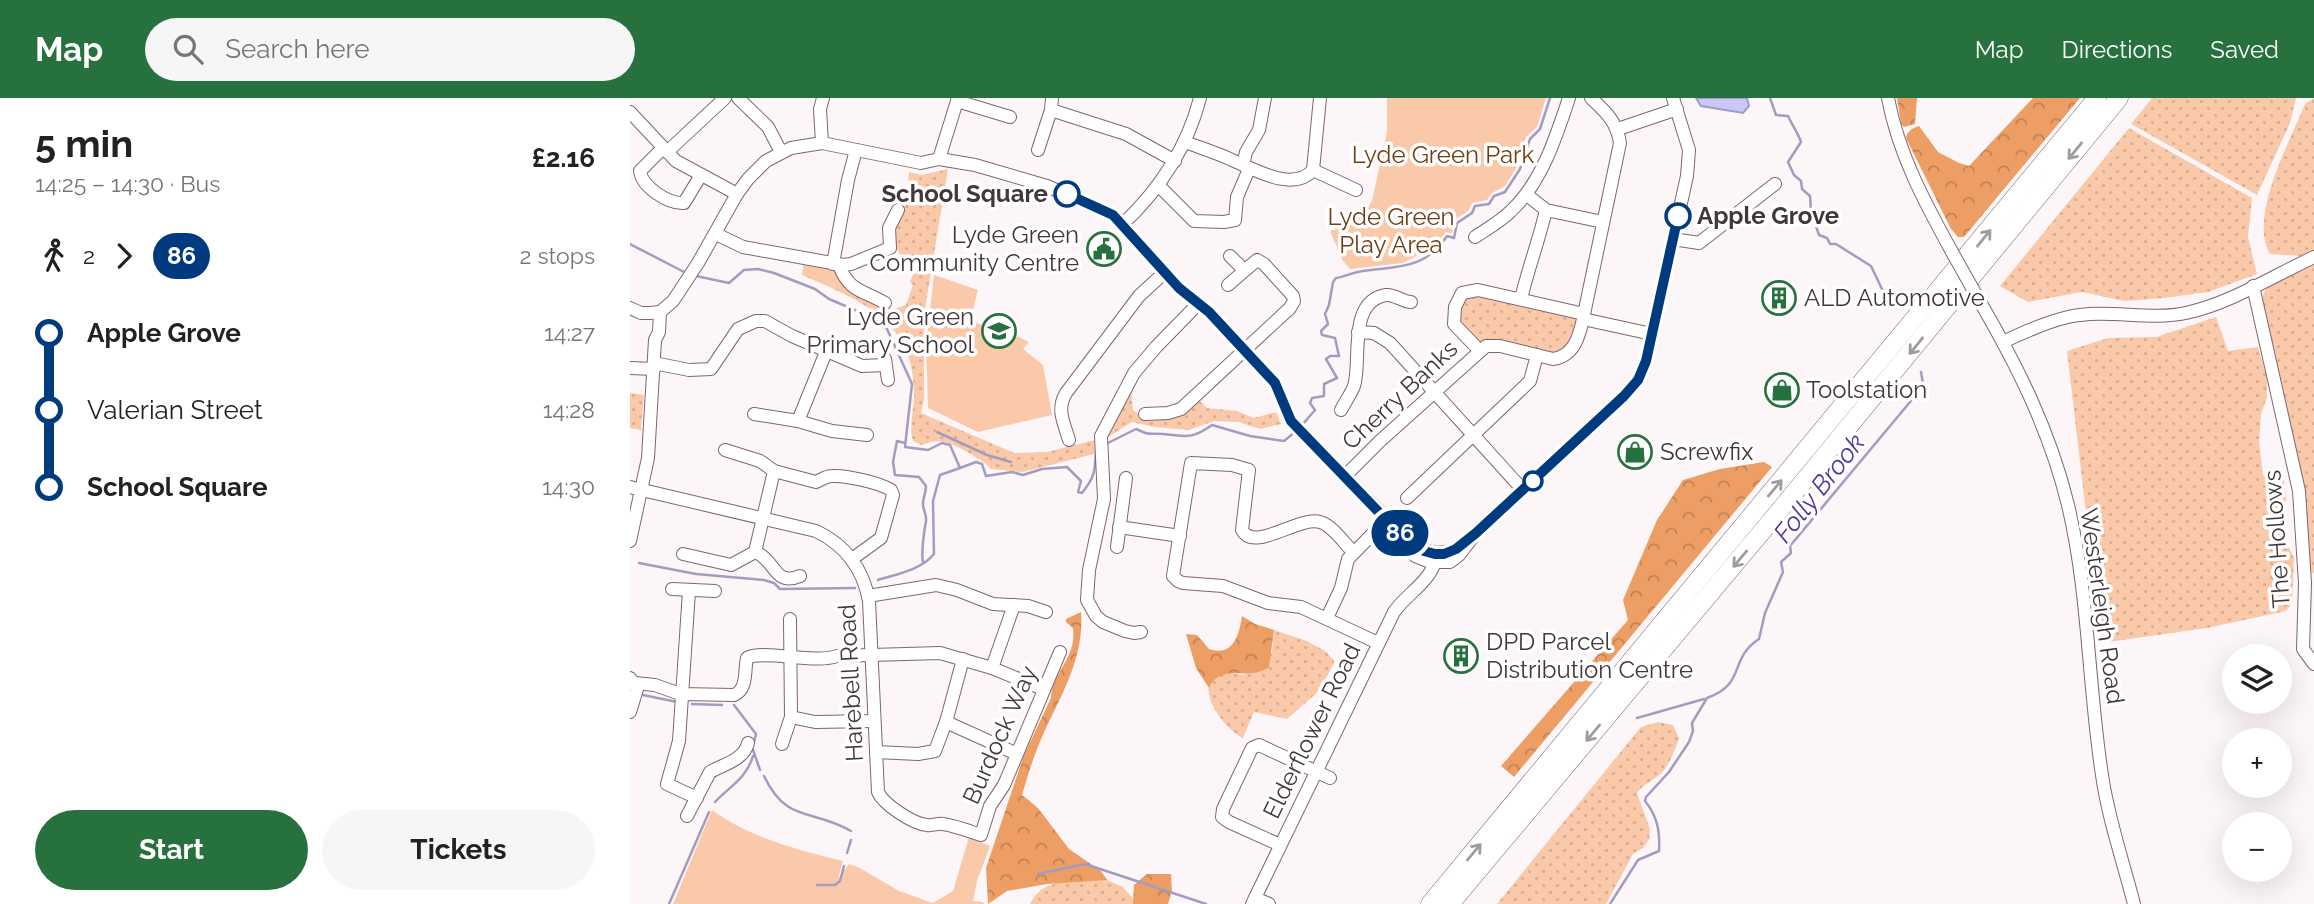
<!DOCTYPE html>
<html lang="en">
<head>
<meta charset="utf-8">
<style>
	body { margin:0; font-family:Raleway,sans-serif; background:#f6f6f6; color:#222; height:100vh; display:flex; flex-direction:column; font-size:26px; white-space:nowrap }
	* { box-sizing:border-box; margin:0 }
	p { font-size:23px; color:#767676 }
	.icon { flex:none; width:38px; height:38px; fill:none; stroke:currentColor; stroke-width:2; stroke-linecap:round; stroke-linejoin:round }
	.map { position:relative; flex:1; overflow:hidden }
	.panel { display:flex; flex-direction:column; background:#fff; width:630px }
	.panel>* { flex:none }
	.badge { padding:0 14px; border-radius:23px; font-size:24px; line-height:46px }
	.controls { position:absolute; left:1592px; top:546px; display:grid; gap:14px }
	.controls a { display:grid; place-items:center; width:70px; height:70px; border-radius:50%; background:#fff; box-shadow:0 7px 28px #0002; font-size:35px }
	.map>.badge { position:absolute; translate:-50% -50%; box-shadow:0 0 0 4px #fff }
	.legs { display:flex; align-items:center; gap:10px; height:77px; padding:0 35px; font-size:23px }
	.legs p { margin-inline-start:auto }
	.headline { display:flex; align-items:center; justify-content:space-between; height:119px; padding:0 35px }
	h1 { font-size:38px; font-weight:700; line-height:52px }
	.primary-button { display:flex; gap:14px; margin-top:auto; padding:14px 35px }
	.primary-button a { flex:1; height:80px; border-radius:42px; background:#27713e; color:#fff; font-size:28px; font-weight:700; line-height:80px; text-align:center }
	.primary-button a+a { background:#f6f6f6; color:#222 }
	ul { padding:0 35px; list-style:none }
	li { display:flex; align-items:center; gap:24px; height:77px; font-size:26px }
	li i { display:grid; place-items:center; width:10px; height:100%; margin:0 9px; background:currentColor }
	li i::after { content:''; width:18px; height:18px; margin:-9px; border:5px solid; border-radius:50%; background:#fff }
	li p { margin-inline-start:auto }
	li:first-child i { background:linear-gradient(#0000 50%,currentColor 0) }
	li:last-child i { background:linear-gradient(currentColor 50%,#0000 0) }
	header { display:flex; align-items:center; gap:42px; box-sizing:border-box; height:98px; padding:0 35px; background:#27713e; color:#fff }
	header strong { font-size:33px }
	nav { display:flex; gap:38px; margin-inline-start:auto; font-size:24px }
	.search { width:490px; height:63px; background:#f6f6f6; display:flex; align-items:center; gap:18px; box-sizing:border-box; padding:0 24px; border-radius:38px; color:#767676; font-size:26px }
	main { display:flex; flex:1; min-height:0 }
	.map>svg:first-child { display:block }
	.grass { fill:url(#grass-dots) }
	.forest { fill:url(#forest-crowns) }
	.park { fill:#fac9a9 }
	.water { fill:#ccc7fa; stroke:#a39cc1; stroke-width:2 }
	.lines { fill:none; stroke-linecap:round; stroke-linejoin:round }
	.stream { stroke:#a39cc1; stroke-width:2.5 }
	.minor-casing { stroke:#7e6670; stroke-width:14 }
	.highway-casing { stroke:#7e6670; stroke-width:19 }
	.minor { stroke:#fff; stroke-width:12 }
	.highway { stroke:#fff; stroke-width:18 }
	.minor-bridge-casing { stroke:#7e6670; stroke-width:14; stroke-linecap:butt }
	.minor-bridge { stroke:#fff; stroke-width:12 }
	.oneway { stroke:#a09b9d }
	.line-1-casing { stroke:#fff; stroke-width:16 }
	.line-1 { stroke:#003b80; stroke-width:10 }
	.stop-1-dot { fill:#fff; stroke:#003b80; stroke-width:3.5 }
	.labels { text-anchor:middle; stroke-width:7; stroke-linejoin:round; paint-order:stroke }
	.park-label { font-size:24px; fill:#713e14; stroke:#fff }
	.stop-label { font-size:24px; font-weight:bold; fill:#42373b; stroke:#fff; text-anchor:end }
	.poi-label { font-size:24px; fill:#42373b; stroke:#fff; text-anchor:start }
	.street-label { font-size:24px; fill:#42373b; stroke:#fff }
	.water-label { font-size:26px; font-style:italic; fill:#503a9a; stroke:#fff }
</style>
</head>
<body>
<header>
<strong>Map</strong>
<div class="search"><svg class="icon" aria-label="search" viewBox="0 0 24 24"><circle cx="10" cy="10" r="6"/><path d="M15 15l6 6"/></svg>Search here</div>
<nav><a>Map</a><a>Directions</a><a>Saved</a></nav>
</header>
<main>
<section class="panel">
<div class="headline"><div><h1>5 min</h1><p>14:25 – 14:30 · Bus</p></div><b>£2.16</b></div>
<div class="legs"><svg class="icon" aria-label="walk" viewBox="0 0 24 24"><circle cx="13" cy="4" r="2"/><path d="M13 8l-2 6 4 7M11 14l-3 7M7 12l3-4h3l4 4"/></svg>2<svg class="icon" aria-label="forward" viewBox="0 0 24 24"><path d="M9 5l7 7-7 7"/></svg><b class="badge" style="background:#003b80;color:#fff">86</b><p>2 stops</p></div>
<ul>
<li><i style="color:#003b80"></i><b>Apple Grove</b><p>14:27</p></li>
<li><i style="color:#003b80"></i><span>Valerian Street</span><p>14:28</p></li>
<li><i style="color:#003b80"></i><b>School Square</b><p>14:30</p></li>
</ul>
<div class="primary-button"><a>Start</a><a>Tickets</a></div>
</section>
<div class="map">
<svg width="1684" height="806" viewBox="0 0 1684 806">
	<defs>
		<pattern id="grass-dots" width="8" height="8" patternUnits="userSpaceOnUse" patternTransform="scale(1.75)"><rect width="8" height="8" fill="#fac9a9"/><path d="M2 2h.1M6 6h.1" fill="none" stroke="#d8ad92" stroke-width="1.8" stroke-linecap="round"/></pattern>
		<pattern id="forest-crowns" width="20" height="18" patternUnits="userSpaceOnUse" patternTransform="scale(1.75)"><rect width="20" height="18" fill="#ed9e65"/><path d="M2 6a3 3 0 1 1 6 0M12 15a3 3 0 1 1 6 0" fill="none" stroke="#c28254"/></pattern>
	</defs>
	<rect width="100%" height="100%" fill="#fcf6f8"/>
	<g class="grass">
		<polygon points="1522,0 1666,0 1660,25 1627,97 1501,26"/>
		<path d="M1684,0V153L1673,158L1640,156C1618,120 1660,43 1675,6Z"/>
		<polygon points="1499,30 1622,100 1618,139 1627,176 1578,194 1534,200 1494,203 1452,194 1398,204 1370,188"/>
		<path d="M318,71L294,217V301L291,315L384,355L417,354L465,342L464,356L393,374L361,371C355,363 325,346 315,344C307,342 300,344 292,347L283,343C278,327 285,310 284,294C284,222 229,202 172,177L174,164L201,169L206,173L212,186L255,214L276,207L283,187L280,184C284,174 287,167 279,158L271,157C255,137 268,128 274,109C278,98 278,86 279,74L292,77Z"/>
		<polygon points="1684,166 1684,475 1678,474 1664,341 1633,207 1633,196 1639,188"/>
		<path d="M844,196L949,219L942,246L929,257L847,248C831,228 827,226 834,201Z"/>
		<polygon points="1586,219 1598,253 1628,249 1637,280 1637,299 1631,316 1629,344 1633,377 1649,377 1654,381 1656,402 1650,432 1664,460 1662,505 1656,513 1577,530 1478,544 1471,543 1437,253 1478,240 1526,239"/>
		<polygon points="501,292 503,312 514,319 568,301 577,310 607,313 624,320 646,314 651,326 630,331 609,324 584,323 559,332 525,329 502,324 473,342"/>
		<polygon points="0,295 14,297 11,332 0,330"/>
		<path d="M644,532L677,543L695,553L704,562V565L689,593L657,621L624,614L613,640C595,632 559,586 592,576C599,574 608,576 614,577L642,554Z"/>
		<path d="M1028,624L1043,627L1049,640C1045,652 1041,663 1034,672C1026,682 1014,685 1007,695L1020,731L1019,742L1013,750L1003,756L976,806H867L1011,629Z"/>
		<path d="M477,782L493,789L504,802L503,806H400C414,777 449,783 477,782Z"/>
	</g>
	<g class="forest">
		<polygon points="1267,0 1287,0 1285,26 1274,29 1271,26"/>
		<path d="M1403,0H1450L1334,139H1328L1321,131L1276,40C1277,33 1283,30 1289,28L1308,54L1329,65L1339,68Z"/>
		<polygon points="1134,364 1142,369 884,679 871,668 998,522 993,502 1027,422 1053,382 1090,371"/>
		<path d="M451,514C455,563 427,603 409,646C402,663 397,680 392,697L408,710L439,751L471,773L477,782L417,786L377,793L358,806L356,770L394,657L421,600C422,574 447,560 443,530L436,524V521Z"/>
		<path d="M612,518L625,526L644,532L639,569C619,584 591,564 579,590L566,570L556,536L567,537L579,551C603,559 609,538 612,518Z"/>
		<polygon points="517,776 541,776 542,793 538,806 503,806 504,787"/>
	</g>
	<g class="park">
		<path d="M757,0H916L907,29L896,39L887,69L875,88L862,95L857,102L842,105L838,113L824,122L822,136L816,134L805,148L773,165L720,171L713,163L700,133C717,128 732,119 742,103L757,34Z"/>
		<polygon points="177,164 200,171 208,179 203,190 175,177"/>
		<polygon points="304,177 348,192 340,223 389,239 399,244 393,251 413,267 422,317 348,334 298,310 296,248"/>
		<path d="M82,712C120,740 168,752 213,763L208,781L219,766L228,769L269,793L303,805L323,793L339,739L360,748L347,783L343,803L353,804L354,806H43Z"/>
	</g>
	<polygon class="water" points="1066,0 1117,0 1119,8 1113,15 1071,8"/>
	<g class="lines">
		<g class="stream">
			<path d="M1140,0L1146,17L1158,18C1162,27 1168,35 1171,44L1158,64L1164,77L1171,83L1172,91L1180,98L1181,113L1189,137L1197,140L1200,146H1206L1241,168L1261,210"/>
			<polyline points="0,146 56,175"/>
			<path d="M66,178L99,185L114,172L128,171L144,175L185,191L199,201L239,218L257,231L282,286L275,349L298,352L312,345L320,347L330,370L346,364L352,366L356,378L382,374L393,377L412,371L437,369L451,383L448,394L452,395C466,378 465,371 466,350"/>
			<path d="M672,327L685,312L680,305L682,300L694,298V286L707,280L696,261L700,258H709L705,240L692,237L691,233L698,226L695,216L699,207L703,184L706,180C715,179 723,174 733,173C767,168 795,172 817,138L824,140L827,125L842,115L845,108L859,106L864,98L875,94L890,71L900,41L910,31L920,0"/>
			<polyline points="307,334 357,357 381,364"/>
			<path d="M275,345L267,343L263,364L265,377L289,379L296,388C296,394 293,400 293,406C293,412 297,417 296,423C294,433 291,456 293,464"/>
			<path d="M476,346L506,331C521,338 517,335 533,336C556,338 561,342 582,327L620,338L654,343L665,334"/>
			<polyline points="9,465 66,476 134,482 144,485 150,491 225,490"/>
			<path d="M248,482C267,476 291,472 304,456L303,403L310,377L330,370"/>
			<polyline points="13,597 47,604"/>
			<polyline points="62,606 92,607"/>
			<polyline points="104,607 126,636 124,644"/>
			<polyline points="1007,620 1074,601"/>
			<polyline points="123,652 130,672"/>
			<path d="M134,678C157,726 181,710 221,733"/>
			<path d="M85,704C100,688 116,681 123,658"/>
			<polyline points="217,755 221,742"/>
			<polyline points="408,776 455,766 576,806"/>
			<polyline points="187,787 205,787 210,783 214,768"/>
			<polyline points="39,806 79,714"/>
			<path d="M980,806L1008,762L1029,753C1030,734 1028,719 1015,703L1016,699L1039,674L1059,644L1063,633L1062,625L1077,600C1117,586 1098,561 1129,541L1135,515L1153,474L1151,464L1161,455L1160,448L1280,304L1293,286L1291,274"/>
		</g>
		<g class="minor-casing">
			<g id="minor">
				<polyline points="108,0 138,29 151,54"/>
				<path d="M1258,0C1268,55 1295,105 1322,154"/>
				<polyline points="327,3 380,19"/>
				<polyline points="421,12 496,36 545,63"/>
				<polyline points="0,14 46,63 107,96"/>
				<polyline points="988,31 1047,11"/>
				<path d="M555,44C571,50 587,55 602,62C624,71 663,95 683,72L726,92"/>
				<polyline points="192,45 190,11 193,0"/>
				<path d="M33,50L10,73C12,89 38,106 54,105L71,77"/>
				<polyline points="408,52 421,12 422,0"/>
				<polyline points="37,54 95,0"/>
				<polyline points="309,61 328,0"/>
				<polyline points="613,67 616,54 629,32 635,0"/>
				<polyline points="683,72 690,0"/>
				<polyline points="529,88 564,123 594,124 605,122 607,99 619,71"/>
				<polyline points="897,97 916,112 973,124"/>
				<path d="M492,127C530,91 557,51 570,0"/>
				<polyline points="86,136 113,149 213,167 221,166 260,150 259,130 268,112"/>
				<path d="M845,139C857,131 871,123 881,113C912,84 926,39 939,0"/>
				<polyline points="1043,141 1069,145 1145,86"/>
				<polyline points="600,158 614,172"/>
				<polyline points="203,166 218,82 226,52"/>
				<path d="M209,167C219,194 233,192 255,205"/>
				<polyline points="1623,188 1669,393 1675,485 1673,551 1684,566"/>
				<path d="M891,201C898,171 909,142 916,112"/>
				<path d="M1349,202C1387,267 1420,333 1438,407C1459,495 1458,587 1472,677C1478,720 1493,763 1504,806"/>
				<polyline points="0,210 11,215 20,215 30,214 43,203 68,165 107,96 118,81 136,63 161,50 192,45 291,65 309,61 345,67 417,88 483,117 549,190 579,214 645,285 661,323 757,421 785,458 800,464 820,464 829,457 846,435"/>
				<polyline points="953,221 1022,236"/>
				<polyline points="728,234 744,235 760,245 893,392"/>
				<path d="M1373,244C1394,234 1416,224 1438,219C1477,210 1518,223 1556,215C1601,205 1643,178 1684,159"/>
				<polyline points="849,252 824,226 825,209 832,195 848,192 954,216"/>
				<polyline points="255,261 258,282"/>
				<polyline points="24,265 59,272 81,271 108,231 126,223 135,223 162,238 232,268 255,267"/>
				<polyline points="0,270 24,271"/>
				<path d="M711,312C715,304 721,296 724,288C732,263 717,203 756,197C765,196 772,204 781,204"/>
				<polyline points="124,316 168,323 202,333 237,337"/>
				<polyline points="515,316 538,315 551,311 660,210 664,203 663,198 634,166 627,162 598,187"/>
				<polyline points="168,323 196,254"/>
				<path d="M439,342C434,325 426,311 436,295L509,198L535,174"/>
				<path d="M144,373L186,384C191,382 196,378 202,378C216,377 250,385 261,392L263,397L251,440L222,461"/>
				<path d="M715,378L750,343L856,248H870L923,261C944,258 949,239 953,221L990,45C987,24 976,14 961,0"/>
				<path d="M0,389L186,433C215,447 233,470 239,503L248,694C253,706 283,726 297,727C303,728 308,725 313,726C326,728 339,733 351,737L360,708L374,687L430,554"/>
				<polyline points="777,400 900,283 907,257"/>
				<polyline points="489,429 550,438"/>
				<path d="M776,440C796,455 810,461 832,447L994,298L1008,282L1016,263L1057,78L1059,52L1043,0"/>
				<polyline points="0,443 18,360 25,242 29,234 30,214"/>
				<polyline points="487,449 496,380"/>
				<path d="M125,454C146,462 144,489 170,478"/>
				<path d="M723,454C714,445 702,427 690,424C668,418 624,455 612,432L619,372L602,367L561,365L543,478L548,483L553,485L593,488L638,505L671,509L748,545"/>
				<polyline points="53,456 101,467 125,454 144,373 130,363 95,352"/>
				<polyline points="42,491 85,493"/>
				<polyline points="59,493 49,643 37,686 67,700"/>
				<polyline points="238,498 306,487 327,492 363,506 398,508 416,514"/>
				<polyline points="697,520 711,490 718,461 757,421"/>
				<polyline points="511,534 504,535 495,533 473,524 466,518 457,502 459,472 474,401 471,338 504,275 526,249 569,205"/>
				<polyline points="362,570 384,507"/>
				<polyline points="0,580 7,591 0,614"/>
				<path d="M5,585L25,587L50,596L104,597C118,591 114,573 117,560C131,551 185,566 207,558L310,555L362,570L413,591"/>
				<polyline points="161,619 185,624 244,623"/>
				<polyline points="316,624 387,656"/>
				<polyline points="152,646 161,619 160,521"/>
				<polyline points="246,654 288,656 305,653 316,624 333,561"/>
				<path d="M57,718L80,674C94,666 114,662 118,645"/>
				<polyline points="650,747 599,724 592,719 593,711 622,650 629,647 700,680"/>
				<polyline points="625,800 639,806"/>
				<path d="M622,806L764,514C777,495 801,484 806,460"/>
			</g>
		</g>
		<g class="highway-casing">
			<g id="highway">
				<polyline points="800,806 1467,0"/>
				<polyline points="820,806 1150,412 1489,0"/>
			</g>
		</g>
		<use href="#minor" class="minor"/>
		<use href="#highway" class="highway"/>
		<g class="minor-bridge-casing">
			<polyline id="minor-bridge" points="1322,154 1349,202"/>
		</g>
		<use href="#minor-bridge" class="minor-bridge"/>
	</g>
	<defs><path id="oneway-shaft" d="M-6 0H5M1.5-3L5.5 0L1.5 3" fill="none" stroke-width="1.6" stroke-linecap="round" stroke-linejoin="round" transform="scale(1.75)"/></defs>
	<g class="oneway">
		<use href="#oneway-shaft" transform="translate(1445 53) rotate(129)"/>
		<use href="#oneway-shaft" transform="translate(1354 140) rotate(-51)"/>
		<use href="#oneway-shaft" transform="translate(1286 248) rotate(129)"/>
		<use href="#oneway-shaft" transform="translate(1145 390) rotate(-50)"/>
		<use href="#oneway-shaft" transform="translate(1110 461) rotate(130)"/>
		<use href="#oneway-shaft" transform="translate(963 635) rotate(130)"/>
		<use href="#oneway-shaft" transform="translate(844 754) rotate(-50)"/>
	</g>
	<g class="lines">
		<g class="line-1-casing">
			<polyline id="line-1" points="437,96 483,117 549,190 579,214 645,285 661,323 766,432 794,453 805,456 814,456 826,451 846,435 994,298 1008,282 1016,263 1048,118"/>
		</g>
		<use href="#line-1" class="line-1"/>
	</g>
	<defs>
		<g id="civic-ring" transform="scale(1.75)"><circle r="9.5" fill="#fff" stroke="#27713e" stroke-width="1.5"/><path d="M-.6-6.5H3V-4.5H.6V-3L4-1V1h2V6H-6V1h2V-1L-.6-3ZM-1.2 2.5V6h2.4V2.5Z" fill="#27713e"/></g>
		<g id="building-ring" transform="scale(1.75)"><circle r="9.5" fill="#fff" stroke="#27713e" stroke-width="1.5"/><path d="M-4-6H4V6H1V3H-1V6H-4ZM-2.5-4.3h1.7v1.8h-1.7ZM.8-4.3h1.7v1.8H.8ZM-2.5-1h1.7V.8h-1.7ZM.8-1h1.7V.8H.8Z" fill="#27713e"/></g>
		<g id="school-ring" transform="scale(1.75)"><circle r="9.5" fill="#fff" stroke="#27713e" stroke-width="1.5"/><path d="M0-5L7-2L0 1L-7-2ZM-4 1L0 2.5L4 1V4Q0 6-4 4Z" fill="#27713e"/></g>
		<g id="shop-ring" transform="scale(1.75)"><circle r="9.5" fill="#fff" stroke="#27713e" stroke-width="1.5"/><path d="M-5-2.5h2.3a2.7 3.5 0 0 1 5.4 0H5L5.5 6h-11ZM-1.5-2.5h3a1.5 2.3 0 0 0-3 0Z" fill="#27713e"/></g>
	</defs>
	<g fill-rule="evenodd">
		<use href="#civic-ring" x="474" y="151"/>
		<use href="#building-ring" x="1149" y="200"/>
		<use href="#school-ring" x="369" y="233"/>
		<use href="#shop-ring" x="1152" y="292"/>
		<use href="#shop-ring" x="1005" y="354"/>
		<use href="#building-ring" x="831" y="558"/>
	</g>
	<g class="stop-1-dot">
		<circle cx="437" cy="96" r="12"/>
		<circle cx="1048" cy="118" r="12"/>
		<circle cx="903" cy="383" r="9"/>
	</g>
	<g class="labels">
		<g class="park-label">
			<text x="813" y="65">Lyde Green Park</text>
			<text x="761" y="127">Lyde Green<tspan x="761" dy="28">Play Area</tspan></text>
		</g>
		<g class="stop-label">
			<text x="418" y="104">School Square</text>
			<text x="1067" y="126" text-anchor="start">Apple Grove</text>
		</g>
		<g class="poi-label">
			<text x="449" y="145" text-anchor="end">Lyde Green<tspan x="449" dy="28">Community Centre</tspan></text>
			<text x="1174" y="208">ALD Automotive</text>
			<text x="344" y="227" text-anchor="end">Lyde Green<tspan x="344" dy="28">Primary School</tspan></text>
			<text x="1176" y="300">Toolstation</text>
			<text x="1030" y="362">Screwfix</text>
			<text x="856" y="552">DPD Parcel<tspan x="856" dy="28">Distribution Centre</tspan></text>
		</g>
		<g class="street-label">
			<text transform="translate(770 297) rotate(-43)" y="8">Cherry Banks</text>
			<text transform="translate(1647 441) rotate(-94)" y="8">The Hollows</text>
			<text transform="translate(1472 508) rotate(82)" y="8">Westerleigh Road</text>
			<text transform="translate(221 585) rotate(-93)" y="8">Harebell Road</text>
			<text transform="translate(682 633) rotate(-64)" y="8">Elderflower Road</text>
			<text transform="translate(370 637) rotate(-66)" y="8">Burdock Way</text>
		</g>
		<g class="water-label">
			<text transform="translate(1189 390) rotate(-52)" y="9">Folly Brook</text>
		</g>
	</g>
</svg>
<div class="controls">
<a><svg class="icon" aria-label="layers" viewBox="0 0 24 24"><path d="M12 4l9 5-9 5-9-5zM3 14l9 5 9-5"/></svg></a>
<a>+</a>
<a>−</a>
</div>
<b class="badge" style="left:770px;top:435px;background:#003b80;color:#fff">86</b>
</div>
</main>
</body>
</html>
